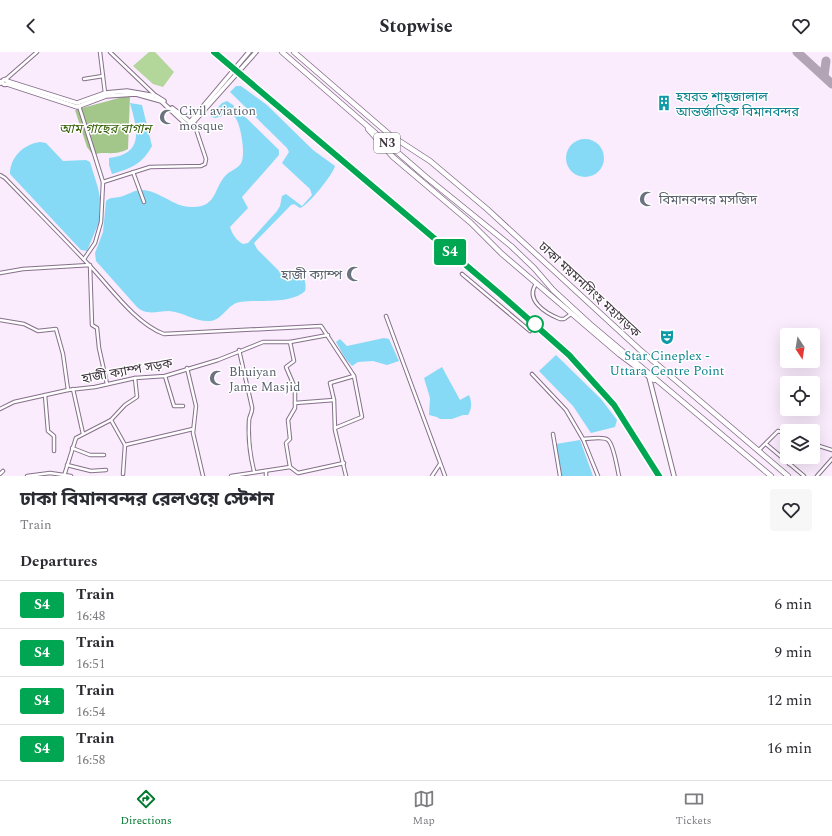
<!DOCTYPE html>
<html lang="en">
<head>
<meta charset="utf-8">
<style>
	body { margin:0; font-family:Spectral,"Noto Sans Bengali",serif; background:#f7f7f7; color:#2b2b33; height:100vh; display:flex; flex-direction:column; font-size:15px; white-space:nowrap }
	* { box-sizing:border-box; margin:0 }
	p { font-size:13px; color:#7c7c81 }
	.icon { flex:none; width:22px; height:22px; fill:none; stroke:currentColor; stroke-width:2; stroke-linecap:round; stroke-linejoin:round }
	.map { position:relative; height:424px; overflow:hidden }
	.drawer { display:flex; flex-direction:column; background:#fff; flex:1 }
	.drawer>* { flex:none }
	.badge { padding:0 8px; border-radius:3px; font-size:14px; line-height:26px }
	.needle { width:26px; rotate:168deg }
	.buttons { position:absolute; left:780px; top:276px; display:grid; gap:8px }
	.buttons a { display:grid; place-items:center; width:40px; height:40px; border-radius:4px; background:#fff; box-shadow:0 4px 16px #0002; font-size:20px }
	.map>.badge { position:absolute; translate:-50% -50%; box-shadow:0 0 0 2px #fff }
	h2 { padding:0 20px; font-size:15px; line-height:36px }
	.round { display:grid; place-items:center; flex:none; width:42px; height:42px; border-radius:4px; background:#f7f7f7 }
	.head { display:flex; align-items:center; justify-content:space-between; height:68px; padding:0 20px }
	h1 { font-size:19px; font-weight:700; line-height:30px }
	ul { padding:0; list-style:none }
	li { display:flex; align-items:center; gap:12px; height:48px; padding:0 20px; border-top:1px solid #e1e1e2 }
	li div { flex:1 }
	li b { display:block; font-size:15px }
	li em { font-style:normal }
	li .badge { min-width:44px; font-weight:700; text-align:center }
	header { display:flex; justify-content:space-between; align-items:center; height:52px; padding:0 20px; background:#fff; font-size:18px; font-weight:700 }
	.tab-bar { display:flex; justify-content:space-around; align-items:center; height:56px; border-top:1px solid #e1e1e2; background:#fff; font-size:11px; color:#7c7c81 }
	.tab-bar a { display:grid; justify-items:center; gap:2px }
	.tab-bar .selected { color:#00782e }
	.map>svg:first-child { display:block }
	.green { fill:#b3d69a }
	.forest { fill:#a3c68a }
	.water { fill:#86daf6 }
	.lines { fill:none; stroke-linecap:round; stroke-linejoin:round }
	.taxiway { stroke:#b2a4b4; stroke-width:9 }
	.minor-casing { stroke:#866f8a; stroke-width:4.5 }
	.tertiary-casing { stroke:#866f8a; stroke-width:5.5 }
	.trunk-casing { stroke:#866f8a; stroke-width:6 }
	.minor { stroke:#fff; stroke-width:2.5 }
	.tertiary { stroke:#fff; stroke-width:3.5 }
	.trunk { stroke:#fff; stroke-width:4.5 }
	.tram { stroke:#695d6b; stroke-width:1 }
	.rail { stroke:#695d6b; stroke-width:1; stroke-dasharray:6 3; stroke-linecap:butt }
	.line-casing { stroke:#fff; stroke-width:9 }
	.line { stroke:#00a651; stroke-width:6 }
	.stop-dot { fill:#fff; stroke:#00a651; stroke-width:2 }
	.labels { text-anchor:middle; stroke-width:3; stroke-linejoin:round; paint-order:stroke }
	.shield { fill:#fff; stroke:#79727a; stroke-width:1 }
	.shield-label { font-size:12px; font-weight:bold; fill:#403541 }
	.culture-label { font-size:13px; fill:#0d838f; stroke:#fff; text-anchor:start }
	.worship-label { font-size:13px; fill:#5b616d; stroke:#fff; text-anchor:start }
	.park-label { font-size:13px; font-style:italic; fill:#376008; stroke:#fff }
	.street-label { font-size:13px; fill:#403541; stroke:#fff }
</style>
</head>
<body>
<header><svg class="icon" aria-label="back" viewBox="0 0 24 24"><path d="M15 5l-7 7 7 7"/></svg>Stopwise<svg class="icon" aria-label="heart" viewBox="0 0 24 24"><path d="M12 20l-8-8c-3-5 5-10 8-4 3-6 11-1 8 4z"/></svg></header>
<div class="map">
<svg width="832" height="424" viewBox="0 0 832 424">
	<rect width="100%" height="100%" fill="#faebfd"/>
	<polygon class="green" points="149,0 155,0 174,20 163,35 153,32 133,14"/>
	<path class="forest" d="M130,43L128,97C112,105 106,98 93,103L87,95L75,58Z"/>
	<g class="water">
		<path d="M236,34H241L267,53L313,98L335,114C334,121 308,154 300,156L294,152L291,153L254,191L257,197L281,221L298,219C304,224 307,231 305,239C290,253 258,247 240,250C227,252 223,268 210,269C196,270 183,260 169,259C156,259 147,264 137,255L96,209L95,201L103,180L106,149C111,144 116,147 123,144C129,142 133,139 140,138C158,137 173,155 191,155C217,156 213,137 226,123C231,118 240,116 242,109C245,99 241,73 235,65L230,62L215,66L210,64L222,51L227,49L233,53L279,98V103L242,145L248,156L230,175C232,182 237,189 243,192L248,191L277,159L280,154L282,144L286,142L302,154L312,143L310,137L282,111L289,100L287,96L230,40Z"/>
		<path d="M130,51L142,53L152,94C142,112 132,116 112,122L109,113V106C144,102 138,79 130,51Z"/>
		<circle cx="585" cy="106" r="19"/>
		<path d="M40,90L46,91L63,109L86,108L90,110L98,136L100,146L99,170L87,199L81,198L10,122C10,105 24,92 40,90Z"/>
		<polygon points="384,286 389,287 399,309 387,313 373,309 358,310 352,314 345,306 336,290 340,287 347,294"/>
		<polygon points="556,303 601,347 617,368 615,375 591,381 573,354 539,319"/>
		<path d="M442,315L460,348L469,343C472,350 472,357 468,363H463L452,367H440L437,365L429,363L430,346L424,326Z"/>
		<polygon points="580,388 593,424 562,424 556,392"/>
	</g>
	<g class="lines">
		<g class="taxiway">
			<polyline points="797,0 832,32"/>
			<polyline points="824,24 826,9"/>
		</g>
		<g class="minor-casing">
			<g id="minor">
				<polyline points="100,0 105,41"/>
				<polyline points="110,0 156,44"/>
				<polyline points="84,27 103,24"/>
				<polyline points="5,28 37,0"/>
				<polyline points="0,29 3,30 0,32"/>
				<polyline points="79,54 103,130 101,170 95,191 84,207"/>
				<polyline points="133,120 144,150"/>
				<path d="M0,123L5,126C33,155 62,184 90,214C110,235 136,272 164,282L321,274L354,324L330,331L334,348L335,378L346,424"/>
				<polyline points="103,130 150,115 201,114 205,112 206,107 194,71"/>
				<polyline points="0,221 23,217 90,213 92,273 97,276 99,296 107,332"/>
				<polyline points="462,222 530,279"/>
				<path d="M536,232C525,248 545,261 560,267H564L571,262"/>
				<polyline points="386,264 445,424"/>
				<polyline points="0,268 24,272 38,279 56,277 63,302 68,338"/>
				<polyline points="290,290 294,309 286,315 295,336 295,356 288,368 290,387 286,391 290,415"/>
				<path d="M239,298L252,355C253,361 249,363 249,369C248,386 250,403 254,419"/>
				<polyline points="187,316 196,354 193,381 203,424"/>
				<path d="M532,322L566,358L583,387C590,387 603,384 608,388C614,393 617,416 619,424"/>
				<polyline points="165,324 174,354 183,354"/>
				<polyline points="73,337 83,382"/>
				<polyline points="45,343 48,379 54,384 54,399"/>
				<polyline points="295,351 334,348"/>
				<polyline points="0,357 14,350 68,338 95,335 135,326 165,324 218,308 263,290 290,290 328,283"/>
				<polyline points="111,368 125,393 123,422"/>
				<polyline points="335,376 362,365 354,324"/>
				<polyline points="553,382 560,424"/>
				<polyline points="583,387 598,424"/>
				<polyline points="766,392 804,424"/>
				<polyline points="813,392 832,398"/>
				<polyline points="125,393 193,377"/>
				<polyline points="72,396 90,403 104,403"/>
				<polyline points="758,399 778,379 787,382"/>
				<polyline points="789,412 796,405"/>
				<polyline points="67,413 91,419 106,418"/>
				<polyline points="266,419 266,424"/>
				<polyline points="0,422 3,419"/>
				<polyline points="27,424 50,421 71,424"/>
				<polyline points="64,424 76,386 111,368 125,353 137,345 135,326"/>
				<polyline points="231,424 290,415 298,421 344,411"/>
				<polyline points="432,424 440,412"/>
				<polyline points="817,424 832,407"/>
			</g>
		</g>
		<g class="tertiary-casing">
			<g id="tertiary">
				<circle cx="5" cy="30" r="2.5"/>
				<polyline points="7,29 77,51 105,41 127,39 156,44 164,49"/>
				<polyline points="7,32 77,55 106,44 136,42 161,49 189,75 256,0"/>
				<polyline points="172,56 190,70 249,0"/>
				<polyline points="649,325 674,424"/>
			</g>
		</g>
		<g class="trunk-casing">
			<g id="trunk">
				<polyline points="282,0 426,125 511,194 534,216 553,238 590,272 771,424"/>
				<polyline points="294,0 390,83 430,109 487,157 639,297 788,424"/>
				<polyline points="368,77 393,105 471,171 502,202 619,302 654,328"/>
			</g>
		</g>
		<use href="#minor" class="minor"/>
		<use href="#tertiary" class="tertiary"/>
		<use href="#trunk" class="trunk"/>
		<polyline class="tram" points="219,0 471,217 501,240"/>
		<polyline class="rail" points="214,0 500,242 580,313 614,353 659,424"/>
	</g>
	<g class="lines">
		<g class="line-casing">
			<polyline id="line" points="214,0 500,242 569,303 614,353 659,424"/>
		</g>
		<use href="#line" class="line"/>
	</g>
	<defs>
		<g id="building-bare" transform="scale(1.2)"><path d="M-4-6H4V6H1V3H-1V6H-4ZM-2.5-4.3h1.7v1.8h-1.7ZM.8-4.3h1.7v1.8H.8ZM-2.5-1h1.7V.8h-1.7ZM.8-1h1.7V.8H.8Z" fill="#0f9aa8" stroke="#fff" stroke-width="2.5" paint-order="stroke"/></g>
		<g id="mosque-bare" transform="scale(1.2)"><path d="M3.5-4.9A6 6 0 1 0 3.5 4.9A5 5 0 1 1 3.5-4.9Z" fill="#6b7280" stroke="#fff" stroke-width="2.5" paint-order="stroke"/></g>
		<g id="theatre-bare" transform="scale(1.2)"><path d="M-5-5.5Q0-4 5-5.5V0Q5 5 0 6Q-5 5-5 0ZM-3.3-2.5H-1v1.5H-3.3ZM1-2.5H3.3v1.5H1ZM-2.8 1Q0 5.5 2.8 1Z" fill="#0f9aa8" stroke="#fff" stroke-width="2.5" paint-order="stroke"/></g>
	</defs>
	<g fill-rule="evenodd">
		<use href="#building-bare" x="664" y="51"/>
		<use href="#mosque-bare" x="167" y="65"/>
		<use href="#mosque-bare" x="647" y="147"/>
		<use href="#mosque-bare" x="354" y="222"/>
		<use href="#theatre-bare" x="667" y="285"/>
		<use href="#mosque-bare" x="217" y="326"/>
	</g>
	<circle class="stop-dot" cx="535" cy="272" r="8"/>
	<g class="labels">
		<rect class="shield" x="374" y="81" width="26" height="20" rx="3"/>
		<g class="shield-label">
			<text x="387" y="95">N3</text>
		</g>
		<g class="culture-label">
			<text x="676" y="49">হযরত শাহ্‌জালাল<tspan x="676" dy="15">আন্তর্জাতিক বিমানবন্দর</tspan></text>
			<text x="667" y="308" text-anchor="middle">Star Cineplex -<tspan x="667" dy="15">Uttara Centre Point</tspan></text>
		</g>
		<g class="worship-label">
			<text x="179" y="63">Civil aviation<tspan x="179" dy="15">mosque</tspan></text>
			<text x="659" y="152">বিমানবন্দর মসজিদ</text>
			<text x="342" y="227" text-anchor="end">হাজী ক্যাম্প</text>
			<text x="229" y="324">Bhuiyan<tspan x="229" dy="15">Jame Masjid</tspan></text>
		</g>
		<g class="park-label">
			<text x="105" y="81">আম গাছের বাগান</text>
		</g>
		<g class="street-label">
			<text transform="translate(590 237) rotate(43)" y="5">ঢাকা ময়মনসিংহ মহাসড়ক</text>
			<text transform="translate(127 318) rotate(-10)" y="5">হাজী ক্যাম্প সড়ক</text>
		</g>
	</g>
</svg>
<div class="buttons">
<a><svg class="needle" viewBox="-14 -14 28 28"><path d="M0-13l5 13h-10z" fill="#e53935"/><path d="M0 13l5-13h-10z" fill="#7c7c81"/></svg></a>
<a><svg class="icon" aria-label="locate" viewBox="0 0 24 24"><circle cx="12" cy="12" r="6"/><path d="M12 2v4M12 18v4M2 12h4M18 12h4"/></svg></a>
<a><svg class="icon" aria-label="layers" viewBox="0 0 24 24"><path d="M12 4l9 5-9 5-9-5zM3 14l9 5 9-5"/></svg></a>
</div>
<b class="badge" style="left:450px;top:200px;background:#00a651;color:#fff">S4</b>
</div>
<section class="drawer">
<div class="head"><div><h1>ঢাকা বিমানবন্দর রেলওয়ে স্টেশন</h1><p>Train</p></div><a class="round"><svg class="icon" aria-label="heart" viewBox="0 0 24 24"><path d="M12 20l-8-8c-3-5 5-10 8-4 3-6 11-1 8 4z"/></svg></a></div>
<h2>Departures</h2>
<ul>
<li><span class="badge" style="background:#00a651;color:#fff">S4</span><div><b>Train</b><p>16:48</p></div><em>6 min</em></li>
<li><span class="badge" style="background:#00a651;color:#fff">S4</span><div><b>Train</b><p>16:51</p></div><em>9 min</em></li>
<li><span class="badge" style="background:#00a651;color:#fff">S4</span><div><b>Train</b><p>16:54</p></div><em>12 min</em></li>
<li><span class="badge" style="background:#00a651;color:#fff">S4</span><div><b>Train</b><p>16:58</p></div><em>16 min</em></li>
</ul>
</section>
<nav class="tab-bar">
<a class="selected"><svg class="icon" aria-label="directions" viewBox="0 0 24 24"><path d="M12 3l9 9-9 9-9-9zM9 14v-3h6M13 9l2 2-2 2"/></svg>Directions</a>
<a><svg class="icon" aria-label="map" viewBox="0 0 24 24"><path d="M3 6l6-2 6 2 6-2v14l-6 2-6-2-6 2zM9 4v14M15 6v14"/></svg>Map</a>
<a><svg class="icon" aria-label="tickets" viewBox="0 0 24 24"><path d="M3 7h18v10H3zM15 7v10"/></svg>Tickets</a>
</nav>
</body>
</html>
